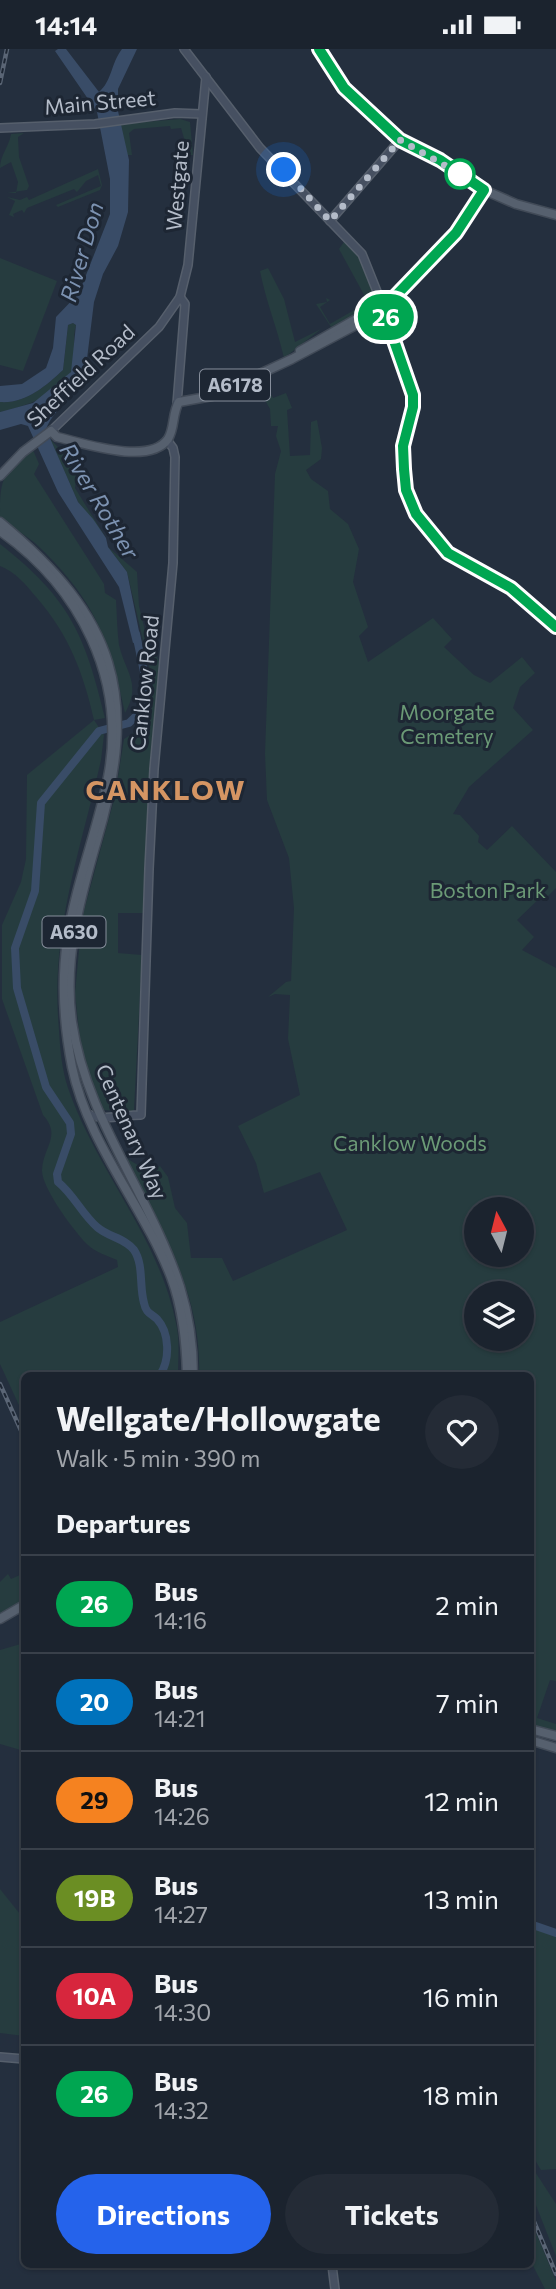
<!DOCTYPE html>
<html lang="en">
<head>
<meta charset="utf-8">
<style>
	body { margin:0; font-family:Commissioner,sans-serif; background:#242b36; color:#f1f3f6; height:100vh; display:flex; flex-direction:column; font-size:26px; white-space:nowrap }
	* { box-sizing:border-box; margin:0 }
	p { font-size:23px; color:#a0a4aa }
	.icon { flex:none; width:38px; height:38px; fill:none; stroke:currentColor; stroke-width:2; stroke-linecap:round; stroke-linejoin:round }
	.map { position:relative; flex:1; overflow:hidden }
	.details { position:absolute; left:21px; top:1323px; width:513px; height:896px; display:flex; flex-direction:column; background:#1b232e; border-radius:10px; box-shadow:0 2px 5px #0004,0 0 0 2px #39404a }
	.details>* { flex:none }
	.badge { padding:0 14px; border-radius:23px; font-size:24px; line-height:46px }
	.needle { width:46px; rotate:353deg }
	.fabs { position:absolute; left:464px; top:1148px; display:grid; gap:14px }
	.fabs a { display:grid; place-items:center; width:70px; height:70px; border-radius:50%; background:#1b232e; box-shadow:0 2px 5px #0004,0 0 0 2px #39404a; font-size:35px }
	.you { position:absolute; width:35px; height:35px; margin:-18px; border:5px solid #fff; border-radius:50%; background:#1a73e8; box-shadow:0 0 0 10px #1a73e833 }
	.map>.badge { position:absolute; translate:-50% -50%; box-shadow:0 0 0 4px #fff }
	h2 { padding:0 35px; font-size:26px; line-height:63px }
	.round { display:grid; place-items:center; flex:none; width:74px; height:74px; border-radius:37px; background:#242b36 }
	.head { display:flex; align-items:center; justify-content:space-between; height:119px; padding:0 35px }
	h1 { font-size:33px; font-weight:700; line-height:52px }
	.action { display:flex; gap:14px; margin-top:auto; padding:14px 35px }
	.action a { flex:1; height:80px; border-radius:42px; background:#2563eb; color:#fff; font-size:28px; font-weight:700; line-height:80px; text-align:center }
	.action a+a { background:#242b36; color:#f1f3f6 }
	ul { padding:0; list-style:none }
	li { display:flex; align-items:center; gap:21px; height:98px; padding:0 35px; border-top:2px solid #39404a }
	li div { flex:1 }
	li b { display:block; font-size:26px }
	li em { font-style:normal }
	li .badge { min-width:77px; font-weight:700; text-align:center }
	.status { display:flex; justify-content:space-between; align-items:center; height:49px; padding:0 35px; background:#1b232e; direction:ltr }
	.status svg { height:19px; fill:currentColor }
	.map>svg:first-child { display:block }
	.green { fill:#263c3f; fill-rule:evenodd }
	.water { fill:#394c67 }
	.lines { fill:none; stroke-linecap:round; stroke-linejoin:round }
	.river { stroke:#394c67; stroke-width:8 }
	.secondary-casing { stroke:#565f6c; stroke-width:10 }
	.primary-casing { stroke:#414a57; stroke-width:11 }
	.secondary { stroke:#465061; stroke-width:7 }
	.primary { stroke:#56606e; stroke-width:8 }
	.rail-casing { stroke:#5a6575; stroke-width:4.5 }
	.rail { stroke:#1d2633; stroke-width:2; stroke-dasharray:5; stroke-linecap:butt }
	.line-casing { stroke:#fff; stroke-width:16 }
	.line { stroke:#00a651; stroke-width:10 }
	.walk { stroke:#b4bcc9; stroke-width:7; stroke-dasharray:0 12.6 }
	.stop-dot { fill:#fff; stroke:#00a651; stroke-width:3.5 }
	.labels { text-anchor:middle; stroke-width:6; stroke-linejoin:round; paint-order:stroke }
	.shield { fill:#1d2633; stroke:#878f9c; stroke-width:2 }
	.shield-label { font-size:19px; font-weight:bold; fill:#b4bcc9 }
	.street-label { font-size:21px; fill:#b4bcc9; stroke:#1d2633 }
	.park-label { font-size:21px; fill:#6b9a76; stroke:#1d2633 }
	.water-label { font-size:23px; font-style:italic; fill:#7c92b1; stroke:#1d2633 }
	.district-label { font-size:28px; font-weight:bold; letter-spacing:2px; fill:#d59563; stroke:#1d2633 }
</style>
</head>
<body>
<div class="status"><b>14:14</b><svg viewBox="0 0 49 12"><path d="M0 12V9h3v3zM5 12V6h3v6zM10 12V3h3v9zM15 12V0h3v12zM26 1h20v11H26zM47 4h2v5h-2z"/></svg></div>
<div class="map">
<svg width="556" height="2240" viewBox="0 0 556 2240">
	<rect width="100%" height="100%" fill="#242f3e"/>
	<g class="green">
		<polygon points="180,70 190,73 193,106 189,106 181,79 171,80 170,77 134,80 129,84 132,106 127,106 120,75"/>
		<path d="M24,84L18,88L19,108L29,137L27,141L7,144H16L18,133L11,113L0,119C0,106 9,98 11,85Z"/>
		<polygon points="98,120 102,136 100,141 58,158 56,156 101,137 98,126 86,132 77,143 74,140 27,159 24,164 22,161 13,165 14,168 9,166 15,152 7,148 20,151 27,148 29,151"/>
		<polygon points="346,190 359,207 376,249 360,263 331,278 316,255 327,253 326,249 330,251 320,258 330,275 368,253 339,200"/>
		<polygon points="0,209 57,232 23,322 0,316"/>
		<path d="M268,219L284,250L295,293L321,280L284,309C277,278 266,253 260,222Z"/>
		<path d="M73,274L76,276C72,288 76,303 73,316C67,345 25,357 0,363V353C25,355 46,337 63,321L68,276Z"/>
		<path d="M268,340L273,349L286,344L292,359L287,361L290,407L310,406L311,373L317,371L322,399L321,410L306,421L311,430L328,442L330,460L348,475L359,500L353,533L368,578L359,587L368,613L433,569L452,590L444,598L474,626L490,634L522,608L535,624L520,638L513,659L533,681L469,738L453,765L460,766L479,787L478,793L487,801L512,777L556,823V839L545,850L542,847L517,871L534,888L522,901L556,919V1632L550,1631L537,1669L556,1675V1684L530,1677V1326H199C202,1243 160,1178 123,1107L149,1123L160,1117L168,1128L175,1159L187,1174L191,1209H222L233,1232L347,1181L320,1123L264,1144L256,1114L238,1077L300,1046L288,990L290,946L275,945L268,948L286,933L291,932L294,859L289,809L267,751L265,705L275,425L281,402L276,387L278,377H271L270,360L261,344ZM476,1160H522V1206H476ZM476,1244H522V1290H476Z"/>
		<polygon points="50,390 61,401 80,405 75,439 106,489 78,453"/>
		<path d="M33,401L39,415L34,425L104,535L105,544L116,551C117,566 117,582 119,596C125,623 142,634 125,664C110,589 92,547 35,494C24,485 11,478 0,468C0,427 2,427 33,401Z"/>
		<path d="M0,495C69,549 85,585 105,669L94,671L104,686L101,711C80,804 50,884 59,981C60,1000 62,1021 68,1039C96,1121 159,1188 176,1274C180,1290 178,1309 178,1326H24V1367L0,1315V1273L118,1218L117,1211C108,1207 95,1203 88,1196C75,1184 41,1138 42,1121C43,1098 62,1087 43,1066L2,950V876L21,833L26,810L27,726L94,671C83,623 69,586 37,549C25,535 17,524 0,517Z"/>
		<polygon points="108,498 137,523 139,557 148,594 161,615 153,684 143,864 118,864 118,904 142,906 134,1061 131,1063 104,1061 99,1056 81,1001 75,944 82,869 115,747 124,690 135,683 150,658 153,634 127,523"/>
		<polygon points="8,1525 11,1530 20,1526 24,1533 24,1550 0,1565 0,1533"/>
		<polygon points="24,1594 24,1627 19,1631 24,1658 24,1702 0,1695 0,1601"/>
		<polygon points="0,1840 24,1870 24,1987 0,1984"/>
		<polygon points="530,1873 556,1888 556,2120 541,2121 530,2103"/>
		<polygon points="530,2115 556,2155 556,2207 530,2141"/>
		<polygon points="530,2169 556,2232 556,2240 545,2240 530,2211"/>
	</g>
	<path class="water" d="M58,0H66L99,43C112,32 111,14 122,0H137L118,40V62L129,111L128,163L118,197L103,225L94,253L85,326C76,347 55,358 46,380L78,453L93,470L106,489L108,498L127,523L141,592L133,594L119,538L58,443L28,377L21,375L0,381V363L33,354L71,323L76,276L73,274L68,276L63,321C46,337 25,355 0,353V337L22,335L46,319L53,299L56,268L79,244L110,165V130L97,63L55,2Z"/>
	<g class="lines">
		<g class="river">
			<path d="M136,585L147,637L144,659L129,674L99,682L41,754L35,842L15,899L17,939L46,1038L70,1074L71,1085L57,1125L58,1133C74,1146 82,1165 97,1178C108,1188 125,1189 134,1201C144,1216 139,1237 144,1254C146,1264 150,1264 157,1270C170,1284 170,1311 160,1326"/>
			<polyline points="530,1875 556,1884"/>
		</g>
		<g class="secondary-casing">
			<g id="secondary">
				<polyline points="184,0 260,99 362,205 382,255"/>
				<path d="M319,0C359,70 417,101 484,141"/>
				<polyline points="0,79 95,75 175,64 202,65"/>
				<polyline points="330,172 400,91"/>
				<polyline points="177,355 185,255 180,248"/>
				<polyline points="51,382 159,278 180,248 188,216 206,28"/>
				<path d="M88,1065C103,1072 123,1066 141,1066L149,820L154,720L173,514L175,408L173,399L167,391"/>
				<polyline points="0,2008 24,2010"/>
				<polyline points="332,2216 335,2240"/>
			</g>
		</g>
		<g class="primary-casing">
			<g id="primary">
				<path d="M383,258L413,346C415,362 407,377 404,393C401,406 403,422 405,435C414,494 468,513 512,539C528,549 542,565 556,578"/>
				<polyline points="300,302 386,253"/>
				<path d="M0,427L23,403L51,382L57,388C83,394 149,417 168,390C175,379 172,364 179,353L212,347L292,310L377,265L456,184L484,141L516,155L556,166"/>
				<path d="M0,473C116,569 140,646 97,791C80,850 63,911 72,973C86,1070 151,1147 180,1238C189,1267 193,1296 193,1326"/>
				<path d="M0,482C80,538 127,630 108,728C97,783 75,836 67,892C61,933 64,977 72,1018C88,1095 143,1156 171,1228C183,1260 186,1293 187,1326"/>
				<polyline points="0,1570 24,1556"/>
				<polyline points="530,1680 556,1687"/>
				<polyline points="530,1691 556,1699"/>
			</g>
		</g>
		<use href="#secondary" class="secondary"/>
		<use href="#primary" class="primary"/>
		<g class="rail-casing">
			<g id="rail">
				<polyline points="0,34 7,0"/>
				<polyline points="0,1335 24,1388"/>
				<polyline points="530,2163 556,2225"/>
			</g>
		</g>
		<use href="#rail" class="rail"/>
	</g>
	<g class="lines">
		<g class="line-casing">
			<polyline id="line" points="319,0 344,39 400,91 440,111 484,141 456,184 383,260 413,346 413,358 403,397 404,420 406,441 416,465 448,504 511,539 556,578"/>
		</g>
		<use href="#line" class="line"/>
		<polyline class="walk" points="284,121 330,172 400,91 460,125"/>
	</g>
	<circle class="stop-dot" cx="460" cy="125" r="14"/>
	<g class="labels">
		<g class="shield">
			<rect x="200" y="320.5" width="70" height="31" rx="5"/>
			<rect x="42.5" y="867.5" width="63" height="31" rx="5"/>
		</g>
		<g class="shield-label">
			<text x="235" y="343">A6178</text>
			<text x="74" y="890">A630</text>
		</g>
		<g class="street-label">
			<text transform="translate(100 54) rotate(-5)" y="7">Main Street</text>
			<text transform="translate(178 137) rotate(-85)" y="7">Westgate</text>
			<text transform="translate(81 327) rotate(-43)" y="7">Sheffield Road</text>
			<text transform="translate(145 634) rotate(-84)" y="7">Canklow Road</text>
			<text transform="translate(131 1083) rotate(66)" y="7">Centenary Way</text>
		</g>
		<g class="park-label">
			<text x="447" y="671">Moorgate<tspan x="447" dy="24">Cemetery</tspan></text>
			<text x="488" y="849">Boston Park</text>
			<text x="410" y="1102">Canklow Woods</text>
		</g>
		<g class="water-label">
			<text transform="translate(82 203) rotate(-74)" y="8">River Don</text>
			<text transform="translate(99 452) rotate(59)" y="8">River Rother</text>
		</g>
		<g class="district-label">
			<text x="166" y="751">CANKLOW</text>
		</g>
	</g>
</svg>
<div class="fabs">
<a><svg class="needle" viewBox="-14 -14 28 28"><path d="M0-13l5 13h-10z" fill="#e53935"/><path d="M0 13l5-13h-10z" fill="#a0a4aa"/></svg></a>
<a><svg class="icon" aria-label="layers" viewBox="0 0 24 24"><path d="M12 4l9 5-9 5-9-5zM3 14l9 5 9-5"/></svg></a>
</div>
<div class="you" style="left:284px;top:121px"></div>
<b class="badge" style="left:386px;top:268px;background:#00a651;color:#fff">26</b>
<section class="details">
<div class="head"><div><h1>Wellgate/Hollowgate</h1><p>Walk · 5 min · 390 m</p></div><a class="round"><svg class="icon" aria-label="heart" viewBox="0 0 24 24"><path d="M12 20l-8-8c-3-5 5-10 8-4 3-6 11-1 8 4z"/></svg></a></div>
<h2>Departures</h2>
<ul>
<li><span class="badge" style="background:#00a651;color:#fff">26</span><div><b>Bus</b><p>14:16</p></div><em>2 min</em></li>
<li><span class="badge" style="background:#0072bc;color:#fff">20</span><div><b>Bus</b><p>14:21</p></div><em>7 min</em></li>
<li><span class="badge" style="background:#f58220;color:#111">29</span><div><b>Bus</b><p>14:26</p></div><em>12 min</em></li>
<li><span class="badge" style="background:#6b8e23;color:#fff">19B</span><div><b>Bus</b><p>14:27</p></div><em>13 min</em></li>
<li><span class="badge" style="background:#d7263d;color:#fff">10A</span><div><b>Bus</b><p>14:30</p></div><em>16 min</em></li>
<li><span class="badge" style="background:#00a651;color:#fff">26</span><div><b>Bus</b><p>14:32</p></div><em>18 min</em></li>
</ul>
<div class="action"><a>Directions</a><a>Tickets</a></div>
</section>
</div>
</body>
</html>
